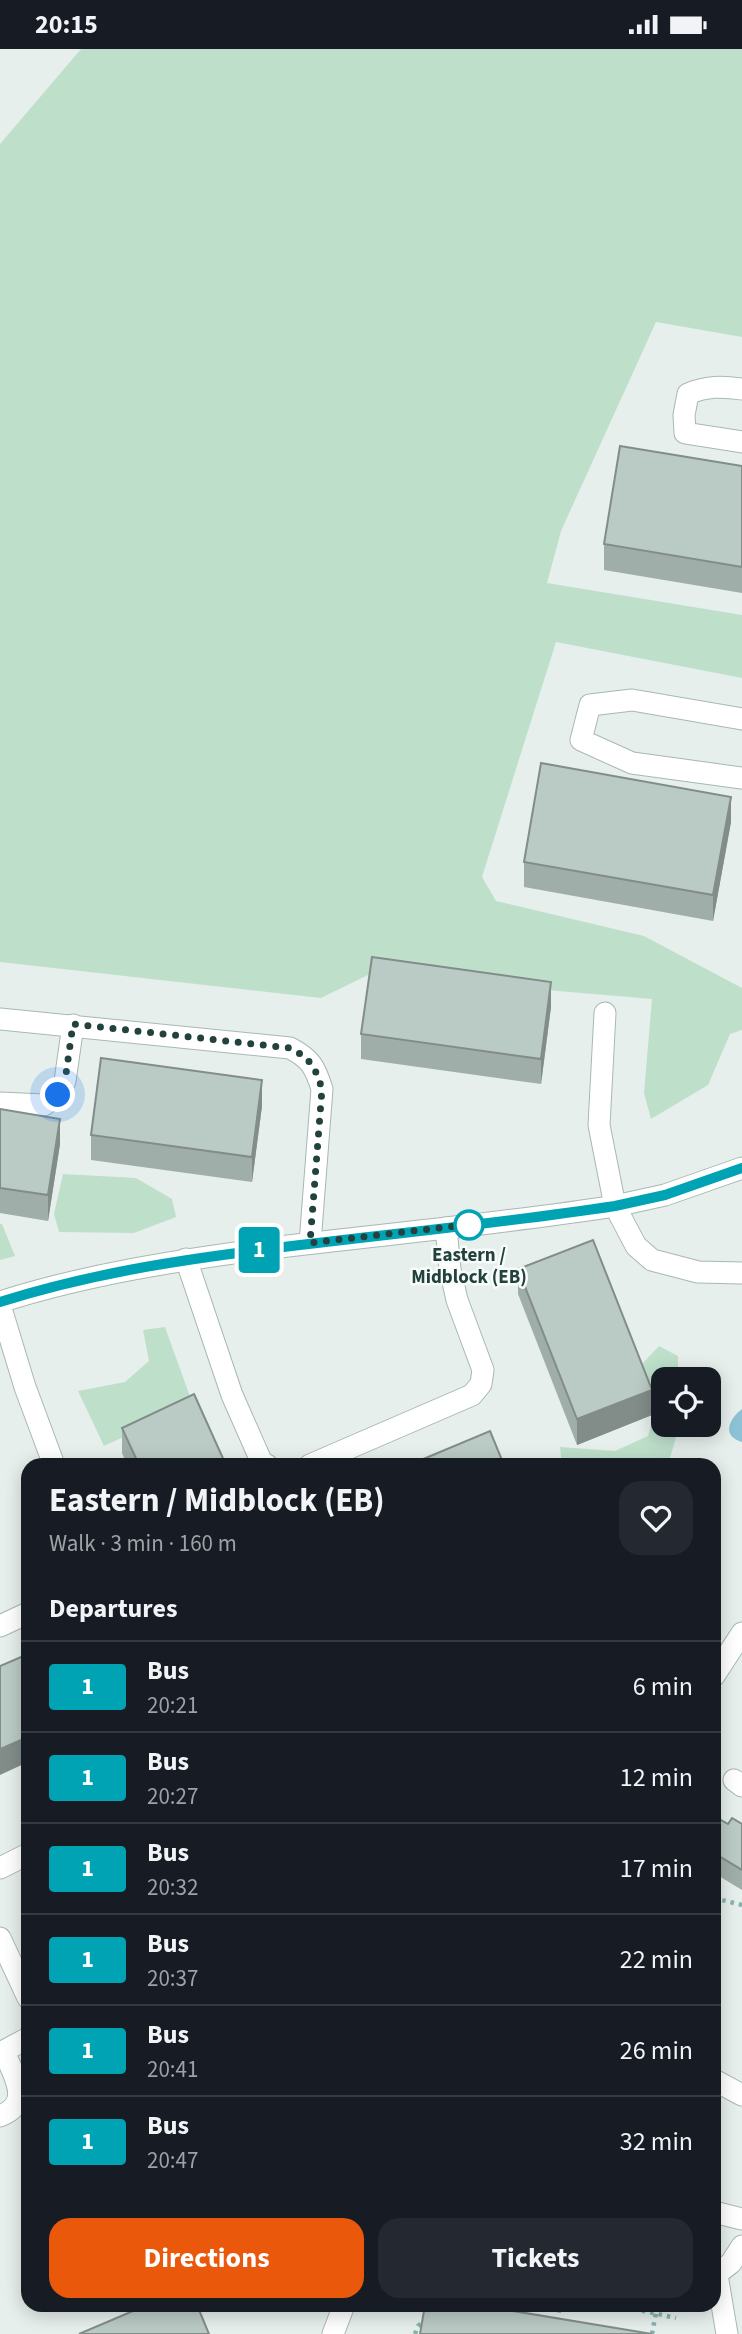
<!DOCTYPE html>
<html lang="en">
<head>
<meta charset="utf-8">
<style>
	body { margin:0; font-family:"Source Sans 3",sans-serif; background:#242831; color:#f1f3f6; height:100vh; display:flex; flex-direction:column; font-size:26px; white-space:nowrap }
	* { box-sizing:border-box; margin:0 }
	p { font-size:23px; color:#9ea1a6 }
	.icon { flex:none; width:38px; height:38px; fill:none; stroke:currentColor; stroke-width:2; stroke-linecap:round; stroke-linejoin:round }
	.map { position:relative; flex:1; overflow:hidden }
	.side { position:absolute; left:21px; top:1409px; width:700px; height:854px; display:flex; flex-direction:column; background:#171b24; border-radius:21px; box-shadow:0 4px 18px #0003 }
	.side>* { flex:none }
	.badge { padding:0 14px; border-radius:5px; font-size:24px; line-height:46px }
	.fabs { position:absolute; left:651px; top:1318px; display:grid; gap:14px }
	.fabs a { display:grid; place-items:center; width:70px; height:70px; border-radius:14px; background:#171b24; box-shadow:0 4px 18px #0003; font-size:35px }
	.you { position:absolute; width:35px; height:35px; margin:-18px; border:5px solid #fff; border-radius:50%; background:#1a73e8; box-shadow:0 0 0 10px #1a73e833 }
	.map>.badge { position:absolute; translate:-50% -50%; box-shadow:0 0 0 4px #fff }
	h2 { padding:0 28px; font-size:26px; line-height:63px }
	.round { display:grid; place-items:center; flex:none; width:74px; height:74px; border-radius:21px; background:#242831 }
	.headline { display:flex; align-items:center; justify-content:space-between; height:119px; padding:0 28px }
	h1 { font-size:33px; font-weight:700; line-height:52px }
	.button { display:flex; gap:14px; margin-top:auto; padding:14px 28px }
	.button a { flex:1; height:80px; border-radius:21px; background:#ea580c; color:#fff; font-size:28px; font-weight:700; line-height:80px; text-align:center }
	.button a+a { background:#242831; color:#f1f3f6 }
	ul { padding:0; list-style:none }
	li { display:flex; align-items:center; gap:21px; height:91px; padding:0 28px; border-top:2px solid #363941 }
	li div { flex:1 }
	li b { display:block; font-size:26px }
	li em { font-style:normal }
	li .badge { min-width:77px; font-weight:700; text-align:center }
	.status { display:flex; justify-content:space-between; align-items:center; height:49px; padding:0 35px; background:#171b24; direction:ltr }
	.status svg { height:19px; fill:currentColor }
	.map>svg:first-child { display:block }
	.green { fill:#bee0cb }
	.water { fill:#8dc1d5 }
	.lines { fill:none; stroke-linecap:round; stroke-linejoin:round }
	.minor-casing { stroke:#a8b8b4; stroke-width:23 }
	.path { stroke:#85b3ab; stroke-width:4.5; stroke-dasharray:3.5 5; stroke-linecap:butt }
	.minor { stroke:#fff; stroke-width:21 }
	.wall { fill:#a0aea9 }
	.shaded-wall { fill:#828d8a }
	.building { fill:#bacac5; stroke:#828d8a; stroke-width:2 }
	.line-casing { stroke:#fff; stroke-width:16 }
	.line { stroke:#00a3b4; stroke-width:10 }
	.walk { stroke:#23423e; stroke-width:7; stroke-dasharray:0 12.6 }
	.stop-dot { fill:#fff; stroke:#00a3b4; stroke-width:3.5 }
	.labels { text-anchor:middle; stroke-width:5; stroke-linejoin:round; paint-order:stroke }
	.stop-label { font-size:19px; font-weight:bold; fill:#23423e; stroke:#f7fbf9 }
</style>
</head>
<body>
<div class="status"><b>20:15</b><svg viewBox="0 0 49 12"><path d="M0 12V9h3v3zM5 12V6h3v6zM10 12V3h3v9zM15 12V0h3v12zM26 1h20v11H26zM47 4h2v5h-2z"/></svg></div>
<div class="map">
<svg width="742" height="2285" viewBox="0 0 742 2285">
	<rect width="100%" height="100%" fill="#e6efec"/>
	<g class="green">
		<polygon points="81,0 742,0 742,288 656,273 561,482 547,534 742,566 742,629 556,593 482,828 496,852 644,887 742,939 742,981 730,985 708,1036 651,1070 644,1044 652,950 368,926 321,949 0,913 0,95"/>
		<polygon points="63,1125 136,1129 172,1150 176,1168 134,1184 59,1183 54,1165"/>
		<polygon points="0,1175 2,1175 15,1207 0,1211"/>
		<polygon points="165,1278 193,1356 104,1397 78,1342 125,1333 149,1312 143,1281"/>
		<polygon points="659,1297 678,1307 678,1330 663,1330 663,1376 677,1376 677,1385 668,1416 562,1416 560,1398 615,1402 648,1387 656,1360 642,1315"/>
	</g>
	<path class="water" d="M742,1360V1393C721,1387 729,1370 742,1360Z"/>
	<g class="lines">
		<g class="minor-casing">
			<g id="minor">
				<path d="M742,340C722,337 706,337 688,345L684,366L685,384L742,393"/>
				<polyline points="742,670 632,651 590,656 581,691 632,714 742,729"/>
				<polyline points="605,964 599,1076 615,1157 636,1197 652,1211 698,1223 742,1224"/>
				<path d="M0,970L290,999C311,1010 315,1018 322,1040L310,1194"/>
				<polyline points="0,1054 44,1056 58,1046 65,1032 73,976"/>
				<polyline points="186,1210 232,1346 262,1414 267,1416"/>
				<path d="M0,1253C88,1225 179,1211 271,1199C386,1185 501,1175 615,1157L665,1146L742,1119"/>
				<polyline points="0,1256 25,1338 54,1416"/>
				<polyline points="310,1416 472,1346 481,1335 483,1321 457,1251 450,1220 446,1179"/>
				<polyline points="0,1577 28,1564"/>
				<polyline points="714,1627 742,1584"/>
				<polyline points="734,1731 742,1737"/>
				<polyline points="0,1819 28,1805"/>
				<polyline points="0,1889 28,1949"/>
				<polyline points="714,2031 742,2046"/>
				<path d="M0,2067C34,2054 13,2026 4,2002L28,1989"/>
				<polyline points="714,2163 742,2170"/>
				<polyline points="717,2226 727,2285"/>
				<polyline points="714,2227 731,2214 742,2197"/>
				<polyline points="333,2285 344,2256"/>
			</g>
		</g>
		<g class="path">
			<polyline points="714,1849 742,1856"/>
			<polyline points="617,2256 676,2269"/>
			<polyline points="557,2272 560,2256"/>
			<polyline points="415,2285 418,2277 424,2272"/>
			<polyline points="652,2285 656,2264"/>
		</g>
		<use href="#minor" class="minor"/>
	</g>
	<g class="wall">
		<polygon points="742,417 742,544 604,521 604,495"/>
		<polygon points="731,773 713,872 524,838 524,813"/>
		<polygon points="551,958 541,1035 361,1010 361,985"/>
		<polygon points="262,1057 252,1133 91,1111 91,1086"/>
		<polygon points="0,1060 60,1095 48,1172 0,1164"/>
		<polygon points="518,1220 652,1366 577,1396 518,1245"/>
		<polygon points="122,1379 226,1416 127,1416 122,1404"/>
		<polygon points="714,1767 728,1775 742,1775 742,1841 714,1824"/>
	</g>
	<g class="shaded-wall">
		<polygon points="731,748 731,773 713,872 713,846"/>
		<polygon points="551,933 551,958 541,1035 541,1010"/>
		<polygon points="262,1031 262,1057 252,1133 252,1108"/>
		<polygon points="60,1070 60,1095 48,1172 48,1146"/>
		<polygon points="652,1341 652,1366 577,1396 577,1370"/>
		<polygon points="28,1688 28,1713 0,1726 0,1700"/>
		<polygon points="222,2256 230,2256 222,2259"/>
	</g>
	<g class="building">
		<polygon points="620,397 742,417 742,518 604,495"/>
		<polygon points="541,714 731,748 713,846 524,813"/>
		<polygon points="372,908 551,933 541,1010 361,985"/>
		<polygon points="101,1009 262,1031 252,1108 91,1086"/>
		<polygon points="0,1060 60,1070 48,1146 0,1139"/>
		<polygon points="593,1191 652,1341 577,1370 518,1220"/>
		<polygon points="194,1345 226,1416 139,1416 122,1379"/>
		<polygon points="490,1382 504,1416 409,1416"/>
		<polygon points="28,1605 28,1688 0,1700 0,1617"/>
		<polygon points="714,1767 728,1775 732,1769 742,1775 742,1821 714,1804"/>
		<polygon points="147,2256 197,2256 209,2285 79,2285"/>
		<polygon points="425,2256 477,2256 652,2285 420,2285"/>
	</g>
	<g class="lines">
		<g class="line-casing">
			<path id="line" d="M0,1253C85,1226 172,1212 261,1201C378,1186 497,1175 615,1157L665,1146L742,1119"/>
		</g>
		<use href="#line" class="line"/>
		<path class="walk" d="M58,1046L65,1032L73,975L290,999C311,1010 315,1018 322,1040L310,1194L473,1175L469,1176"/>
	</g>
	<circle class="stop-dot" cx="469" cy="1176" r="14"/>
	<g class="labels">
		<g class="stop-label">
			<text x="469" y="1212">Eastern /<tspan x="469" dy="22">Midblock (EB)</tspan></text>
		</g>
	</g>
</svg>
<div class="fabs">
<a><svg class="icon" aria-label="locate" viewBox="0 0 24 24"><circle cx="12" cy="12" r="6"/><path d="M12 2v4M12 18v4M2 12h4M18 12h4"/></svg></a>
</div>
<div class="you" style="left:58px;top:1046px"></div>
<b class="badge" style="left:259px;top:1201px;background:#00a3b4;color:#fff">1</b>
<section class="side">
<div class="headline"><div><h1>Eastern / Midblock (EB)</h1><p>Walk · 3 min · 160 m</p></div><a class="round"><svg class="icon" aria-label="heart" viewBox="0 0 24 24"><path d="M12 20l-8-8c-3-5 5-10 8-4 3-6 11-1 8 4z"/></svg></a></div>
<h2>Departures</h2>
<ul>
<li><span class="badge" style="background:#00a3b4;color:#fff">1</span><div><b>Bus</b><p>20:21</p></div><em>6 min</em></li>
<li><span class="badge" style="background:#00a3b4;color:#fff">1</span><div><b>Bus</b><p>20:27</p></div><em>12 min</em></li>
<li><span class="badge" style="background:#00a3b4;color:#fff">1</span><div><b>Bus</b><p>20:32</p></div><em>17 min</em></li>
<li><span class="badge" style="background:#00a3b4;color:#fff">1</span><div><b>Bus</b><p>20:37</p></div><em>22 min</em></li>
<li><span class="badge" style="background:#00a3b4;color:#fff">1</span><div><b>Bus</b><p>20:41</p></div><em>26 min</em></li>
<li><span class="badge" style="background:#00a3b4;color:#fff">1</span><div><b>Bus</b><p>20:47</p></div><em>32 min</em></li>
</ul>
<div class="button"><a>Directions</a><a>Tickets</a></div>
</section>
</div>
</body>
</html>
